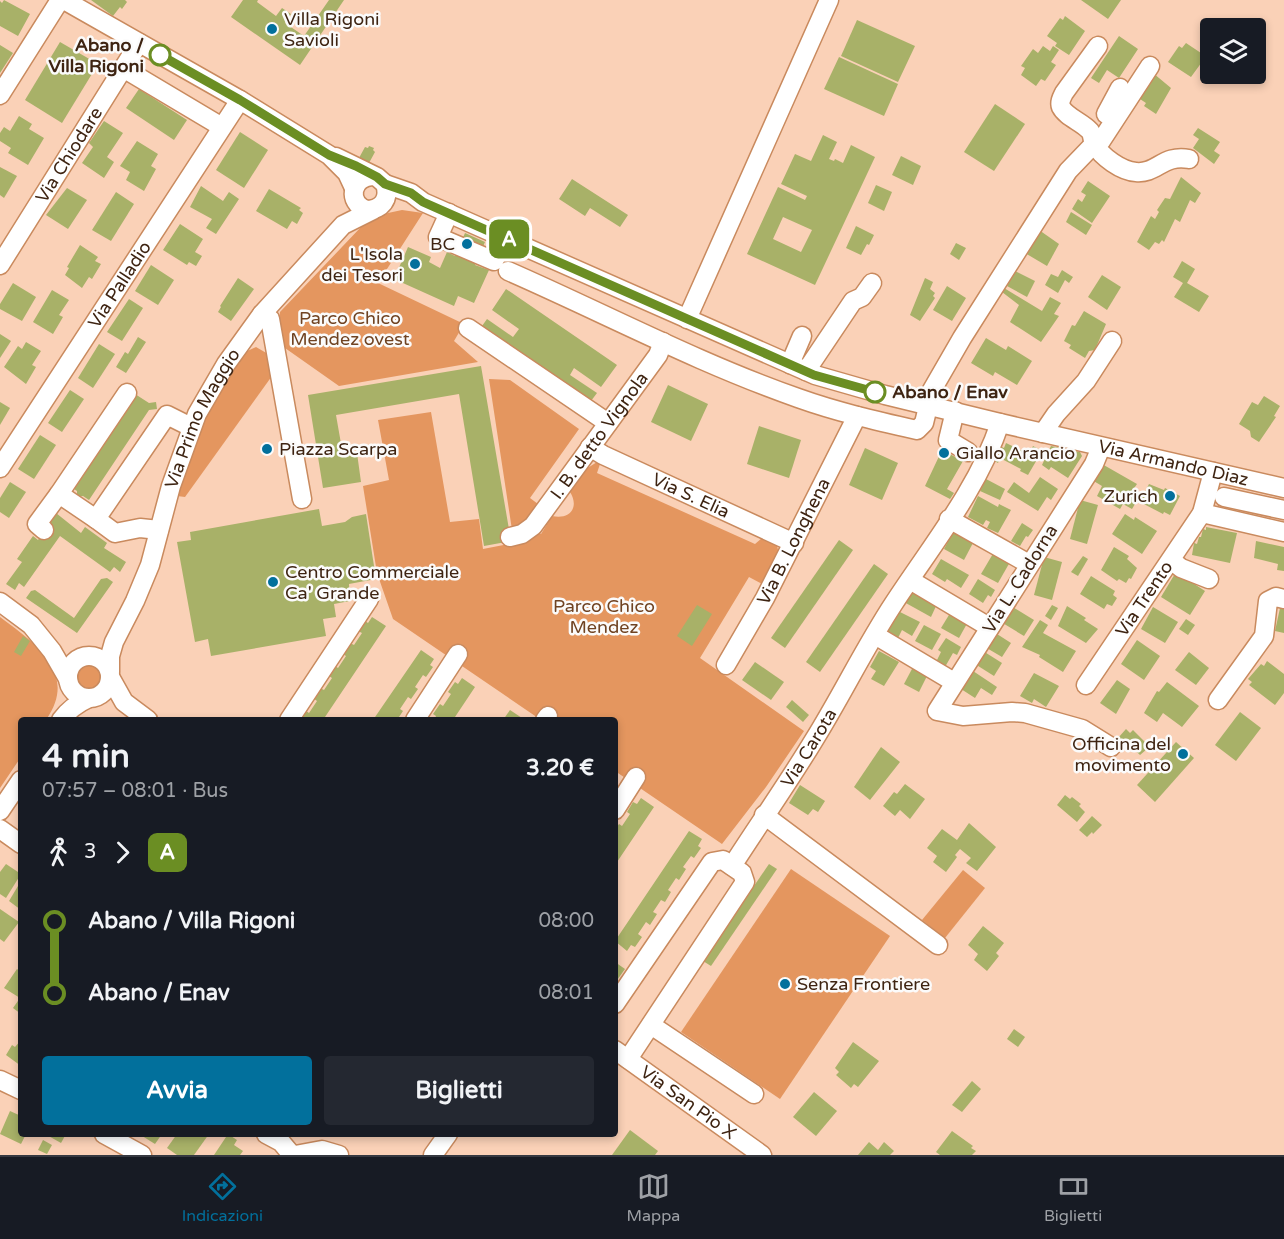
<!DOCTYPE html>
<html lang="it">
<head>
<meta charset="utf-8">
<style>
	body { margin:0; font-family:"Varela Round",sans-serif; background:#242831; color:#f1f3f6; height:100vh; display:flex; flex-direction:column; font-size:22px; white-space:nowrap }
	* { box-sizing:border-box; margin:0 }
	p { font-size:20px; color:#9ea1a6 }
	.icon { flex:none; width:33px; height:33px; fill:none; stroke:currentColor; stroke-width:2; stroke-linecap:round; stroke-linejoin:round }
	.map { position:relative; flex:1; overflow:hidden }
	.drawer { position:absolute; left:18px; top:717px; width:600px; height:420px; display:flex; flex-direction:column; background:#171b24; border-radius:6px; box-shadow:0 3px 9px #0003 }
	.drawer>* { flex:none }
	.badge { padding:0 12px; border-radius:9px; font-size:21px; line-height:39px }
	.tools { position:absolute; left:1200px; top:18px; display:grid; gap:12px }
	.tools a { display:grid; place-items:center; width:66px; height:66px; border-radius:6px; background:#171b24; box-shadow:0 3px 9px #0003; font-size:30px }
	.map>.badge { position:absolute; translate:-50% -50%; box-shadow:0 0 0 3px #fff }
	.legs { display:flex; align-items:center; gap:9px; height:66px; padding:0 24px; font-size:20px }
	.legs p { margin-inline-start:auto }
	.headline { display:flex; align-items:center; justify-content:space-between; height:102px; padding:0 24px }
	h1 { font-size:33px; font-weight:700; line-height:45px }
	.cta { display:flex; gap:12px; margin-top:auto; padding:12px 24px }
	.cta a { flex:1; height:69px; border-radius:6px; background:#02709c; color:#fff; font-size:24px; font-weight:700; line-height:69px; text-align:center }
	.cta a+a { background:#242831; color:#f1f3f6 }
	ul { padding:0 24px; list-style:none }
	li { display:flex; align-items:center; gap:21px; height:72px; font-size:22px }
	li i { display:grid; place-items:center; width:9px; height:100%; margin:0 8px; background:currentColor }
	li i::after { content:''; width:15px; height:15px; margin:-8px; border:4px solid; border-radius:50%; background:#171b24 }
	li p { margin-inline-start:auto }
	li:first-child i { background:linear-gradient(#0000 50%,currentColor 0) }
	li:last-child i { background:linear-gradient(currentColor 50%,#0000 0) }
	.tab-bar { display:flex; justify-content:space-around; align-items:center; height:84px; border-top:2px solid #363941; background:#171b24; font-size:16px; color:#9ea1a6 }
	.tab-bar a { display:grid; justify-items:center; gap:3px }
	.tab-bar .on { color:#02709c }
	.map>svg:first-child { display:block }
	.green { fill:#e4965f }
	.building { fill:#a8b168; fill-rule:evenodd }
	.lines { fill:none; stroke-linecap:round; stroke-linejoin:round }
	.minor-casing { stroke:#c98a5e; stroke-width:21 }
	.minor { stroke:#fff; stroke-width:18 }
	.line-1-casing { stroke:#fff; stroke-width:14 }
	.line-1 { stroke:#6b8e23; stroke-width:9 }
	.poi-dot { fill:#02709c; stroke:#fbfbfb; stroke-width:2 }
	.stop-1-dot { fill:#fff; stroke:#6b8e23; stroke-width:3 }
	.labels { text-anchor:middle; stroke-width:5; stroke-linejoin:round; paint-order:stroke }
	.poi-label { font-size:18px; fill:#3e2412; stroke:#fbfbfb; text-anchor:start }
	.stop-label { font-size:18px; font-weight:bold; fill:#3e2412; stroke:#fbfbfb; text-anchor:end }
	.street-label { font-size:18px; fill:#3e2412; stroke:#fbfbfb }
	.park-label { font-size:18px; fill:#704322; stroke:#fbfbfb }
</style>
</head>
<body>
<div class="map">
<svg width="1284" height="1155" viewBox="0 0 1284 1155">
	<rect width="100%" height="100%" fill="#fad1b7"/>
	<g class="green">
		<polygon points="402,210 423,213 378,283 464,324 454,341 478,362 339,386 285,348 279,321 280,312 362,226 388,213"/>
		<polygon points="256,347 268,354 272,376 185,497 177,496 203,422 216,398 243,353"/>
		<path d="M489,379L510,380L579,429L530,498L538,504L525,525L541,534L552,516C569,520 580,508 570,492L583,471L597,462L600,464L597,473L755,544L762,538L777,545L779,555L764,585L749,577L700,658L804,731L766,787L722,844L615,771V720H541L393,619L377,573L363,486L389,480L378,420L431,412L450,522L479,519L483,549L514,543Z"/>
		<path d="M0,617C35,643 79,673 46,720H21V757L0,788Z"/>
		<circle cx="89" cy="676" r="12"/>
		<polygon points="791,869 890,936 780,1099 681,1032"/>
		<polygon points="963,870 985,888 945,938 922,920"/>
	</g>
	<g class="building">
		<polygon points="4,0 30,14 18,36 0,26 0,1 2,3"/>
		<polygon points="91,0 125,0 127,2 122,9 120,7 113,16"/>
		<polygon points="243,0 258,0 257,2 276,16 282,8 291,14 285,23 304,36 329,0 344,0 300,65 231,17"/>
		<polygon points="1081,0 1121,0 1108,19"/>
		<polygon points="1065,16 1085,31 1069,55 1055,46 1057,43 1047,36 1060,18 1063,20"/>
		<polygon points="857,20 915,46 898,82 841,56"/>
		<polygon points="1119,36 1138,49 1119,78 1107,70 1099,83 1091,78"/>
		<polygon points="60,42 98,64 62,123 25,100"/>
		<polygon points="1186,43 1201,53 1202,51 1207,55 1191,77 1168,62 1179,46 1182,48"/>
		<polygon points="0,45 13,53 0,73"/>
		<polygon points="1043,46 1050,51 1053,46 1059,50 1051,62 1056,65 1045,81 1041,79 1036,86 1021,75 1025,68 1021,66 1033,49 1038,53"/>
		<polygon points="839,57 898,84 884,116 824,89"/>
		<polygon points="1153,73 1171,88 1156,114 1144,106 1146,103 1137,97"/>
		<polygon points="139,89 187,120 174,140 126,108"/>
		<polygon points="995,104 1025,124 994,171 964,152"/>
		<polygon points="19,116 32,124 29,129 44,138 28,165 8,153 11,148 0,141 0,133 4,127 10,131"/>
		<polygon points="104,121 123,133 107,157 114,162 104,178 82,163 93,147 89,143"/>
		<polygon points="1198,128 1220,142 1214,151 1220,155 1214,164 1193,148 1199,139 1193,135"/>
		<polygon points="240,132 268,150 244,188 216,170"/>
		<path d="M823,135L837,142L829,159L834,161L835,159L843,163L851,145L875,157L815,285L747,254L778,187L805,200L807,196L781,184L795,154L811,161ZM783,217L812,230L801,252L773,239Z"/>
		<polygon points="137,141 158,154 151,166 156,169 144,191 126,180 130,172 120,166"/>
		<polygon points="369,146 374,148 373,150 375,152 369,163 359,158 365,147 368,148"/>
		<polygon points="901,156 921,166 913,185 892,175"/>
		<polygon points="0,167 17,176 4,198 0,195"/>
		<polygon points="1181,177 1201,193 1195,203 1190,200 1180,222 1175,219 1164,242 1162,240 1159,244 1155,242 1149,250 1137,242 1151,216 1155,219 1159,212 1157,210 1165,198 1170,199"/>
		<polygon points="572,179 628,215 620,227 590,208 585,216 559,199"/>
		<polygon points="1088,181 1110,196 1092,223 1072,209 1078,199 1082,202 1086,195 1081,192"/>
		<polygon points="876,185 892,192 884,211 868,203"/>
		<polygon points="201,186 223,201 229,192 239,199 216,234 206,228 212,219 190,207"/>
		<polygon points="67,188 87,200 68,229 46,215"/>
		<polygon points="269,189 301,208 299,210 303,213 297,224 292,221 287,229 256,211"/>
		<polygon points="116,192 134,204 111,241 92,230"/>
		<polygon points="1071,212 1092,225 1086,235 1066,222"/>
		<polygon points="180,224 203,239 195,252 202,256 196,266 189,262 187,265 163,250"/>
		<polygon points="856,226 874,235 869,245 867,244 861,255 846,248"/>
		<polygon points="1039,230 1059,244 1047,266 1025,253"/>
		<polygon points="465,233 485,242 475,265 489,270 474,303 458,296 454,306 394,279 408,247 431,257 429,262 440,268 447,252 455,256"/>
		<polygon points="956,243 966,248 959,260 950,254"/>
		<polygon points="80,245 98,257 95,261 101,264 92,279 89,277 82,288 65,275 69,268 67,267"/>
		<polygon points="1182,261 1195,269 1187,283 1209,296 1199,312 1174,297 1183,283 1173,277"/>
		<polygon points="151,265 174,280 158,305 135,291"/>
		<polygon points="1062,270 1073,277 1069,283 1065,280 1058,293 1045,285 1051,274 1058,277"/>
		<polygon points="1015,271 1035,281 1027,297 1007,286"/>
		<polygon points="1102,275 1121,287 1107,310 1088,297"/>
		<polygon points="238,278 254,289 231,321 218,312 221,307 220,306"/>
		<polygon points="925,278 933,282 930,289 935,293 933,296 935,298 920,321 910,315"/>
		<polygon points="13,283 36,297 22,321 0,309 0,304"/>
		<polygon points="947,286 966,298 952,321 933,310"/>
		<polygon points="1004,288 1042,311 1050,297 1061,303 1054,314 1059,316 1041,342 1010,322 1019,305 1002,292"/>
		<polygon points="506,289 617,365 601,387 574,368 570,375 597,393 591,401 482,326 487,319 513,337 519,329 492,310"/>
		<polygon points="52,290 69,300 59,315 63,317 53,334 33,322"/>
		<polygon points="129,299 143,308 122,341 107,332"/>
		<polygon points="1084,311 1106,324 1095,350 1089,351 1085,358 1069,348 1071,345 1064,341 1072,325 1075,326"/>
		<polygon points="0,334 11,341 0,358"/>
		<polygon points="138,337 146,342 126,373 116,367 125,352 128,354"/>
		<polygon points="986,338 1006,350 1008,346 1032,361 1017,385 995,372 993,376 971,363"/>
		<polygon points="26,342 41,351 32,365 36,367 26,384 4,367 18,346 22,349"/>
		<polygon points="99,344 115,354 93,388 78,378"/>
		<polygon points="481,366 511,541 484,546 459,394 336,415 343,455 357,453 361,482 323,488 308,395"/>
		<polygon points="668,385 708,404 691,441 651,422"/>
		<polygon points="70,390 84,399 62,432 48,423"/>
		<polygon points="135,394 149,403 156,402 157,409 149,410 89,500 83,496 77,497 77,491 71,487"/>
		<polygon points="1264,396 1280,406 1274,416 1276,417 1259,442 1251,437 1250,431 1239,424 1252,402 1258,405"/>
		<polygon points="0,402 10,408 0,425"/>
		<polygon points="759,426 801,440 789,478 747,464"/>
		<polygon points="40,435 56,445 34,479 18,469"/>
		<polygon points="1006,443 1029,454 1033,446 1042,451 1028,475 1020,471 1021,469 1000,458 998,463 991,459 998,445 1004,448"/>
		<polygon points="1051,446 1080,452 1082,456 1068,478 1051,467 1049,470 1042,465"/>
		<polygon points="865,448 898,463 882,500 849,485"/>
		<polygon points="942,450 963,461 947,489 954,493 950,499 925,486"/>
		<polygon points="1102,464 1137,484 1130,494 1138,499 1132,509 1123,504 1120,509 1097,496 1102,486 1092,480"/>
		<polygon points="1040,477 1058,489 1051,500 1047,497 1038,511 1007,492 1014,482 1029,493"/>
		<polygon points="986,479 1005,489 1000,500 980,491"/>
		<polygon points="10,482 26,492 9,518 0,512 0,498"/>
		<polygon points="1149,484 1164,490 1165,488 1180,496 1170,515 1164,512 1163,514 1140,502"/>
		<polygon points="978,496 998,507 999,504 1011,510 998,533 987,528 990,522 986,520 983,525 968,517"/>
		<polygon points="1080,500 1098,505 1087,544 1070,539"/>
		<polygon points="319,509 322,526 345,522 352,517 366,514 376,579 349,584 350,601 334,604 336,617 323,619 326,636 211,656 208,639 195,642 177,542 191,540 190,532"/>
		<polygon points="56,513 81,533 85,527 107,543 104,548 126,562 120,572 114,567 110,572 60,536 24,587 19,583 15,590 6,584 22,562 17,559 33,536 38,540"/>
		<polygon points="1125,514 1134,520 1135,517 1157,531 1142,554 1112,534"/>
		<polygon points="1022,523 1033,530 1028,537 1026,536 1020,546 1011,541"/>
		<polygon points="1206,527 1237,533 1230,563 1192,555 1194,543 1197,544 1199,537 1201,537 1203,529 1206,530"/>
		<polygon points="954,530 974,541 964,560 944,549"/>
		<polygon points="839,540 853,550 785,648 771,638"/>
		<polygon points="1256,541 1284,547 1284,571 1277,570 1278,564 1254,558"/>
		<polygon points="1114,547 1129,556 1127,559 1137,568 1131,579 1129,578 1126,583 1119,579 1117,581 1101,570"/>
		<polygon points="994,552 1010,562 998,583 981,574"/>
		<polygon points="1083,556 1088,559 1078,576 1071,572"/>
		<polygon points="1044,557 1062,562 1052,600 1034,595"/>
		<polygon points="941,559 969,575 961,588 947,579 945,582 932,574"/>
		<polygon points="874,564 888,574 820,672 806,662"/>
		<polygon points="1176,572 1205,591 1190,615 1161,597"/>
		<polygon points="1091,576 1115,591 1113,595 1117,598 1112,606 1107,604 1104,609 1080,594"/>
		<polygon points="107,578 113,582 77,633 26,598 31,591 35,590 74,618 101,579"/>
		<polygon points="978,579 995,590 991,597 988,595 983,603 969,594"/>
		<polygon points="911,590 937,604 931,617 904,602"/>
		<polygon points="697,605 712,614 692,646 677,636"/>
		<polygon points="1052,605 1058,608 1051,620 1045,616"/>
		<polygon points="1011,606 1034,620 1024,636 1001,622"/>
		<polygon points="1067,606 1086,618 1084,620 1098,629 1086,643 1058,626"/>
		<polygon points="1153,607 1178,622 1165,643 1141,629"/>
		<polygon points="1280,608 1284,608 1284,633 1275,631"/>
		<polygon points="952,610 969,620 959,638 941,628"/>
		<polygon points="898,611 920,622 912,636 902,630 898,638 887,632"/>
		<polygon points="372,617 386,626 323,720 298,720 305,710 309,713 317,701 313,698 320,688 324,690 332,678 329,676 335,666 338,668 346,656 343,654 350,643 354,645 362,633 358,631 365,621 368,623"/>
		<polygon points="1186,619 1195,625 1188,635 1179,629"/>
		<polygon points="1040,620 1048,625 1043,633 1076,651 1063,672 1039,657 1040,655 1022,647"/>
		<polygon points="924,625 941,634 932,650 915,641"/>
		<polygon points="997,634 1011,643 1002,657 985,647 991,638 993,640"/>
		<polygon points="23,636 30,641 21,656 14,652"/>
		<polygon points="946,638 961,647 957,655 953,653 945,667 936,662 941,652 938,650"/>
		<polygon points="1137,640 1160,656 1144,680 1121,664"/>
		<polygon points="421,650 434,659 430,665 433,667 426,677 423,675 415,687 418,689 411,699 408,697 400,709 403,711 397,720 373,720"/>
		<polygon points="879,651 899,662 884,686 871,679 876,671 870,667"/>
		<polygon points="983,651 1002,663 994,676 975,664"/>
		<polygon points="1189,652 1209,668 1196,685 1175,670"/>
		<polygon points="1267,661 1284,674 1284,693 1275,705 1249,685 1252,682 1248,679 1261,664 1264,666"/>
		<polygon points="755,662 784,682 771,700 742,680"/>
		<polygon points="913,667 928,674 919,692 904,684"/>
		<polygon points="973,671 997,687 992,695 981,688 975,698 961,689"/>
		<polygon points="1034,673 1059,686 1046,707 1034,699 1032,703 1020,696"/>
		<polygon points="462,678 475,687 453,720 434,720 436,716 433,714 440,704 443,706 451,694 448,692 455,682 458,684"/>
		<polygon points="1117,680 1130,689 1116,714 1100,703"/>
		<polygon points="1167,682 1199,706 1182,727 1163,713 1157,722 1144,713 1157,691 1159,692"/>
		<polygon points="792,700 809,715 803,722 786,707"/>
		<polygon points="510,710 525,720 503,720"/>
		<polygon points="1240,712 1261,728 1236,761 1215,745"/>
		<polygon points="1126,729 1130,733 1133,730 1146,743 1144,746 1147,749 1140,755 1123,739 1121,741 1118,738"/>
		<polygon points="1176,742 1194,758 1155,802 1137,785"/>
		<polygon points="881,747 900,762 870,800 854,787"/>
		<polygon points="905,784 925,799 910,819 900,810 895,816 883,806 894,792 897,794"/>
		<polygon points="800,785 825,801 818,812 813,809 808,815 789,803"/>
		<polygon points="1065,795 1070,799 1072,797 1081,804 1079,806 1085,812 1077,822 1057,805"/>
		<polygon points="641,798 654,807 615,865 615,830 619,824 622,826 630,814 627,812 633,802 637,804"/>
		<polygon points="1092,816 1102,825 1093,834 1092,832 1087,837 1079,830"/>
		<polygon points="969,823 996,847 977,871 966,863 971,858 960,849 955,855 957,857 946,872 933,862 937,856 927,848 942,829 957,840"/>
		<polygon points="689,831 702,839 698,846 701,848 694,858 691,856 683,867 686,869 679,880 676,878 668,890 671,892 665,902 661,900 653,912 657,914 650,925 646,922 638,934 642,937 635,947 631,945 627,951 615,941"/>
		<polygon points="6,864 21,874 6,898 0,894 0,872"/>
		<polygon points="769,864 777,869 711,966 703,961"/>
		<polygon points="21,881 21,910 9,901"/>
		<polygon points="0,909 19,922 4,942 0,939"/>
		<polygon points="983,926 1004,943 996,953 999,956 987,971 974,960 978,954 968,945"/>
		<polygon points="615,962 625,969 615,983"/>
		<polygon points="17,969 21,972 21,1014 13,1008 20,998 4,988"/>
		<polygon points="1014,1029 1025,1037 1018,1047 1007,1039"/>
		<polygon points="21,1040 21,1066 6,1055 12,1045 15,1047"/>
		<polygon points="853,1042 879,1061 858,1087 854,1084 851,1088 836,1075 839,1072 835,1068"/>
		<polygon points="972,1081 981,1089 962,1112 952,1105"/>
		<polygon points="814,1092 837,1111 816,1136 793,1117"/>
		<polygon points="10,1111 21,1116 21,1134 26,1134 21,1144 0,1134"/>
		<polygon points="630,1130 658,1151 655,1155 612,1155"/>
		<polygon points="952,1131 973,1146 971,1148 976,1151 972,1155 940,1155 936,1152"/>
		<polygon points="45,1134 66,1134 61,1143"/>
		<polygon points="139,1134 162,1134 155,1144"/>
		<polygon points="177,1134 209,1134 194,1155 177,1155 167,1148"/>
		<polygon points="228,1134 237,1140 234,1145 243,1151 240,1155 214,1155"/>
		<polygon points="43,1140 52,1145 47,1154 38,1150"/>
		<polygon points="869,1142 878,1150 884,1142 894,1151 890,1155 858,1155"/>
	</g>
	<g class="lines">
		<g class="minor-casing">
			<g id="minor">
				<polyline points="64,0 240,100 329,155 347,173 354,188"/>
				<path d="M1098,46L1064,93C1062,97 1059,102 1061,107C1066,117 1082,122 1090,131C1093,135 1092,140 1094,144C1102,157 1121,171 1136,172C1157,174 1163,154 1189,159"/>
				<polyline points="123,68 222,127"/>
				<polyline points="0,95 60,0"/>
				<polyline points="1106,114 1120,88"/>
				<path d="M336,157L377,177L385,184C390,199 382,210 366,210C347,202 351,178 372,176"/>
				<path id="s1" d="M385,184L411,193L423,202L815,375L885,395L1000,423L1284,488"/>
				<polyline points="449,213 438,237 494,261 505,238"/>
				<path id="s2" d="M0,265L139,43"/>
				<path d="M508,271C604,313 698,363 798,398C837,412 877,421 917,430L924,423L932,390L962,338L1068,171L1094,144L1101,141L1150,66"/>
				<polyline points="262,314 270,319 302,499"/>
				<polyline points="687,319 829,0"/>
				<polyline points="468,328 608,423"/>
				<polyline points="790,364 802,336"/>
				<polyline points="806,371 853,301 862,297 872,283"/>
				<polyline points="955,411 948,440 968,452"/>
				<polyline points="1043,433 1056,414 1086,381 1112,341"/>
				<path id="s3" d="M590,447L603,455L794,543"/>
				<polyline points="1101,447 1094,464 937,711 963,716 1012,712 1025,713 1082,729 1111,747"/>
				<path id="s4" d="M0,468L240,100"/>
				<polyline points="59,494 96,519"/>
				<polyline points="1224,497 1284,510"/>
				<polyline points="1202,513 1284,532"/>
				<polyline points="949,519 1029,564"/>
				<polyline points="44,530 37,524 59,494 127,393"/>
				<polyline points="159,530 140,528 115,533 96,519 167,415 191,427"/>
				<path id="s5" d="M510,537L522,534L533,526L658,355L663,342"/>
				<polyline points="1171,560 1181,568 1209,579"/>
				<polyline points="910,580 989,627"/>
				<polyline points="0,602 31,625 52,651 67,677"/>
				<polyline points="875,635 954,682"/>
				<circle cx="89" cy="677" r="21"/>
				<path id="s6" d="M726,665L765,598L857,416"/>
				<path id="s7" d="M110,672V656L114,642L135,601L150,565L171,486L197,414L226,364L262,314L343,225L373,210"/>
				<polyline points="110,677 124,702 148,720"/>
				<path id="s8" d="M1086,685L1202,513L1213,472"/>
				<polyline points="1218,700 1264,636 1268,601 1276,597 1284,599"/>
				<path d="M61,720C69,709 78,703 89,698"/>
				<polyline points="289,720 369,599"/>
				<polyline points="415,720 458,654"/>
				<polyline points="545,720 548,716"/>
				<polyline points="615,810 636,777"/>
				<polyline points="0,811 21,780"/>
				<polyline points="764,815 938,945"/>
				<polyline points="0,829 21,844"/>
				<path id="s9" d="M732,866C759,824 788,783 814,740C842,695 865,647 894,603C932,545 978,489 1000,423"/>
				<polyline points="615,1004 712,862 723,860 742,873 745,882 628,1059"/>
				<polyline points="651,1025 754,1094"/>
				<path id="s10" d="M615,1050L762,1155"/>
				<polyline points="0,1080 21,1090"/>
				<polyline points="104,1134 142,1155"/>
				<polyline points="266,1134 281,1142 292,1155"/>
				<polyline points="295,1155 322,1150 339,1155"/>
				<polyline points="433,1155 448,1134"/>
			</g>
		</g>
		<use href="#minor" class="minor"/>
	</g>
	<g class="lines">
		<g class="line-1-casing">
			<polyline id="line-1" points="160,55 240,100 329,155 356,166 377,177 385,184 411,193 423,202 814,375 875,392"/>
		</g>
		<use href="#line-1" class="line-1"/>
	</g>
	<g class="poi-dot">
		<circle cx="272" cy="29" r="6"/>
		<circle cx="467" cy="244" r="6"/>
		<circle cx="415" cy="264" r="6"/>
		<circle cx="267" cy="449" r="6"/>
		<circle cx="944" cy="453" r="6"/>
		<circle cx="1170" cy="496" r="6"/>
		<circle cx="273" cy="582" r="6"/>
		<circle cx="1183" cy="754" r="6"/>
		<circle cx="785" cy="984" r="6"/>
	</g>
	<g class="stop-1-dot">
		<circle cx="160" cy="55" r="10"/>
		<circle cx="875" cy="392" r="10"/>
	</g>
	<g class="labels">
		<g class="poi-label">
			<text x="284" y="25">Villa Rigoni<tspan x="284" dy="21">Savioli</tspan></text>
			<text x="455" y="250" text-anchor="end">BC</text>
			<text x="403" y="260" text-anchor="end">L'Isola<tspan x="403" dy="21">dei Tesori</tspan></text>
			<text x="279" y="455">Piazza Scarpa</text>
			<text x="956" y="459">Giallo Arancio</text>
			<text x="1158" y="502" text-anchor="end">Zurich</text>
			<text x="285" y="578">Centro Commerciale<tspan x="285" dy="21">Ca' Grande</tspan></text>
			<text x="1171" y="750" text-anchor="end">Officina del<tspan x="1171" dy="21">movimento</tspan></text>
			<text x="797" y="990">Senza Frontiere</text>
		</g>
		<g class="stop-label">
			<text x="144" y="51">Abano /<tspan x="144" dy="21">Villa Rigoni</tspan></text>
			<text x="892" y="398" text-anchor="start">Abano / Enav</text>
		</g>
		<g class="street-label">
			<text dy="6" stroke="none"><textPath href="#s2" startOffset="130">Via Chiodare</textPath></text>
			<text dy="6" stroke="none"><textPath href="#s4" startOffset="219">Via Palladio</textPath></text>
			<text dy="6" stroke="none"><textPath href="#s7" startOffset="272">Via Primo Maggio</textPath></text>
			<text dy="6" stroke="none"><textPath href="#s5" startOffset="138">I. B. detto Vignola</textPath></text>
			<text dy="6" stroke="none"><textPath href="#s1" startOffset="840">Via Armando Diaz</textPath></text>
			<text dy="6" stroke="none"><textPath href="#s3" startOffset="112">Via S. Elia</textPath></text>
			<text dy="6" stroke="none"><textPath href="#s6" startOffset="141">Via B. Longhena</textPath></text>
			<text transform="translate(1020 579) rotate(-58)" y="6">Via L. Cadorna</text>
			<text dy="6" stroke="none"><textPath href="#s8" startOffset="104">Via Trento</textPath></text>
			<text dy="6" stroke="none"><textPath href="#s9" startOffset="141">Via Carota</textPath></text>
			<text dy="6" stroke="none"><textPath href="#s10" startOffset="90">Via San Pio X</textPath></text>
		</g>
		<g class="park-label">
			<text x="350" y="324">Parco Chico<tspan x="350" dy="21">Mendez ovest</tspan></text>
			<text x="604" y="612">Parco Chico<tspan x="604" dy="21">Mendez</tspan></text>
		</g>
	</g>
</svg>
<div class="tools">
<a><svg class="icon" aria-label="layers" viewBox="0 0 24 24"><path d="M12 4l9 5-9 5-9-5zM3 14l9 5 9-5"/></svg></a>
</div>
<b class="badge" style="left:509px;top:239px;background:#6b8e23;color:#fff">A</b>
<section class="drawer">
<div class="headline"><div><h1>4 min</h1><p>07:57 – 08:01 · Bus</p></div><b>3.20 €</b></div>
<div class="legs"><svg class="icon" aria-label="walk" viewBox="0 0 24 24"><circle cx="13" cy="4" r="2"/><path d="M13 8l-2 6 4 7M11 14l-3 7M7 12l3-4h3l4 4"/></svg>3<svg class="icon" aria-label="forward" viewBox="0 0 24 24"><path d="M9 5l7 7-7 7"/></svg><b class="badge" style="background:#6b8e23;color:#fff">A</b></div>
<ul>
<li><i style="color:#6b8e23"></i><b>Abano / Villa Rigoni</b><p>08:00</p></li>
<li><i style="color:#6b8e23"></i><b>Abano / Enav</b><p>08:01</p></li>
</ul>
<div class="cta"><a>Avvia</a><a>Biglietti</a></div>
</section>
</div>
<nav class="tab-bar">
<a class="on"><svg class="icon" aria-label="directions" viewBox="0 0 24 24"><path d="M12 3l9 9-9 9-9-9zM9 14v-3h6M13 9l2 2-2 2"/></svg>Indicazioni</a>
<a><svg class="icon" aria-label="map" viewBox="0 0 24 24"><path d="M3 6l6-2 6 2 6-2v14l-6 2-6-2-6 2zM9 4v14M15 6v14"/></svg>Mappa</a>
<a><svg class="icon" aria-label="tickets" viewBox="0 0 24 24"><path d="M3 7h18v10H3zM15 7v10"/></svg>Biglietti</a>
</nav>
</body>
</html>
